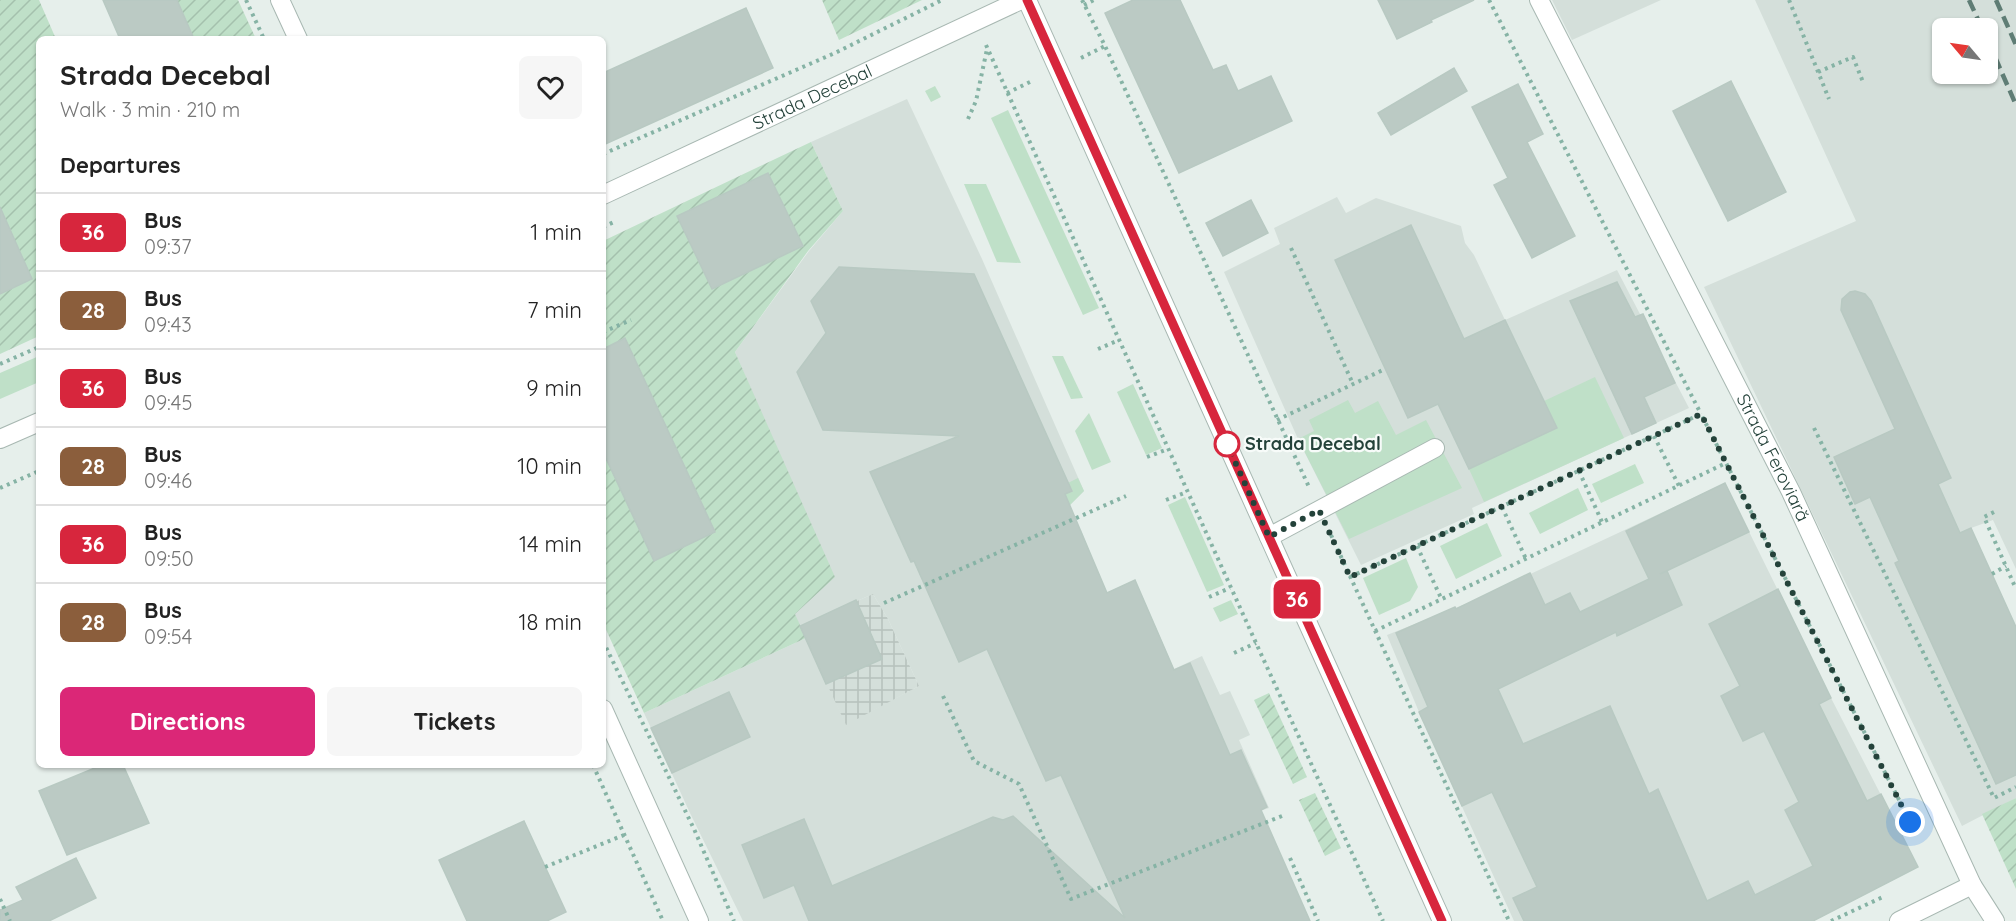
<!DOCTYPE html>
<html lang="en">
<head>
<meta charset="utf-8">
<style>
	body { margin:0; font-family:Quicksand,sans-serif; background:#f6f6f6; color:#222; height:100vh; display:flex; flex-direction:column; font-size:22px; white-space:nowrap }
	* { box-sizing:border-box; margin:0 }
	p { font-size:20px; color:#767676 }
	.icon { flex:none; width:33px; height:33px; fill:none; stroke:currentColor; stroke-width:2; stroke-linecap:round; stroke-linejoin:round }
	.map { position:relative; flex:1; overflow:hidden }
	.panel { position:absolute; left:36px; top:36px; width:570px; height:732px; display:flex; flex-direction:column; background:#fff; border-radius:9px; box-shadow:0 2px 4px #0004 }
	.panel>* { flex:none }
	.badge { padding:0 12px; border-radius:9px; font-size:21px; line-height:39px }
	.needle { width:39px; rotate:299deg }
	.fabs { position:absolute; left:1932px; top:18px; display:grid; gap:12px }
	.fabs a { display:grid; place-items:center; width:66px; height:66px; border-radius:9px; background:#fff; box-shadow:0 2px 4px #0004; font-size:30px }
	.you { position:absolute; width:30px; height:30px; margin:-15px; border:4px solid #fff; border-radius:50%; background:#1a73e8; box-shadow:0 0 0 9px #1a73e833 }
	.map>.badge { position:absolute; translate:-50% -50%; box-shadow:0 0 0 3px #fff }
	h2 { padding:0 24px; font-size:22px; line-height:54px }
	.round { display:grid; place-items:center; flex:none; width:63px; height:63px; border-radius:9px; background:#f6f6f6 }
	.summary { display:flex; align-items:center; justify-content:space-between; height:102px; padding:0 24px }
	h1 { font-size:28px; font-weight:700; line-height:45px }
	.cta { display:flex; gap:12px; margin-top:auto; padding:12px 24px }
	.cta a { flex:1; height:69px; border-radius:9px; background:#db2777; color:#fff; font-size:24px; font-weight:700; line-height:69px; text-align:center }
	.cta a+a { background:#f6f6f6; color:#222 }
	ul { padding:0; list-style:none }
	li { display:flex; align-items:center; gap:18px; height:78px; padding:0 24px; border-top:2px solid #e0e0e0 }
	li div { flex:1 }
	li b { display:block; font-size:22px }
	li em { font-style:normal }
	li .badge { min-width:66px; font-weight:700; text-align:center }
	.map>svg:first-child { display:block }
	.built { fill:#d4dfda; fill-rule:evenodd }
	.industrial { fill:url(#industrial-grid) }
	.grass { fill:#bfe0c8 }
	.garden { fill:url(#garden-furrows) }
	.building { fill:#bbcac4; stroke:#b8c9c2; stroke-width:1.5 }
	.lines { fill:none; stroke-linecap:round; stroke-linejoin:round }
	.service-casing { stroke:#a8b8b2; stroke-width:20 }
	.minor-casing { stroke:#a8b8b2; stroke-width:20 }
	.tertiary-casing { stroke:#a8b8b2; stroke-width:20 }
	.path { stroke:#86b3a5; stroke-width:4; stroke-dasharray:3 4.5; stroke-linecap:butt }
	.service { stroke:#fff; stroke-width:18 }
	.minor { stroke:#fff; stroke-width:18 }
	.tertiary { stroke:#fff; stroke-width:18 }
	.rail { stroke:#5f7d75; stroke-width:4.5; stroke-dasharray:12 6; stroke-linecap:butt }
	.line-casing { stroke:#fff; stroke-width:14 }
	.line { stroke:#d7263d; stroke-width:9 }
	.walk { stroke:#24423a; stroke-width:6; stroke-dasharray:0 10.8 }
	.stop-dot { fill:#fff; stroke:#d7263d; stroke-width:3 }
	.labels { text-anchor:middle; stroke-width:4.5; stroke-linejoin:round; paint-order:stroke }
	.street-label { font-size:18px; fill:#24423a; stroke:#f7fbf9 }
	.stop-label { font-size:18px; font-weight:bold; fill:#24423a; stroke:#f7fbf9; text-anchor:start }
</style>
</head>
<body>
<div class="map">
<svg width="2016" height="921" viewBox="0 0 2016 921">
	<defs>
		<pattern id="industrial-grid" width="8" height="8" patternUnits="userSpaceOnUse" patternTransform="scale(1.5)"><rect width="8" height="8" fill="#d4dfda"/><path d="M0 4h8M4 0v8" fill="none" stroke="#b6c1bc"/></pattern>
		<pattern id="garden-furrows" width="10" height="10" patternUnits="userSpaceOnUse" patternTransform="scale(1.5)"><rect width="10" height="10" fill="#bfe0c8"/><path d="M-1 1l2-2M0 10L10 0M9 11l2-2" fill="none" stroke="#a4c1ad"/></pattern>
	</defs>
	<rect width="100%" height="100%" fill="#e6efeb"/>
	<g class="built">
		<polygon points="1552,0 1661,0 1572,40"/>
		<path d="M1755,0H2016V569L1993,520L1971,528L2016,627V798L1962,826L1704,287L1856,221ZM1942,28H1988V74H1942Z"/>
		<polygon points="907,99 982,259 1084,491 1070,505 1061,510 1071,535 1081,530 1106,593 1135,580 1174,669 1202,656 1220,695 1230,691 1250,735 1239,740 1269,808 1260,811 1310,921 743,921 690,813 644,713 806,638 846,724 919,686 888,619 873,594 800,626 795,615 756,401 735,352 809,251 843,211 811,142"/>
		<polygon points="1337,197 1346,213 1376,198 1461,226 1465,243 1474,255 1505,320 1617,270 1689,408 1472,508 1474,514 1361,565 1298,439 1224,272 1280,244 1274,228"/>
		<polygon points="1725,483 1831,698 1918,867 1813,921 1514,921 1419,712 1387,635 1473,601"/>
	</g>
	<polygon class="industrial" points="873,594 888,619 919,686 846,725 800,626"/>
	<g class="grass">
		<polygon points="935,86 941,97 931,102 925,91"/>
		<polygon points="1008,110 1099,308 1083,315 991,118"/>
		<polygon points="964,184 986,184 1021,263 997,262"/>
		<polygon points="39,356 39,382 0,399 0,373"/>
		<polygon points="1052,356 1063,356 1083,398 1071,399"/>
		<polygon points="1595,377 1624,438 1484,502 1469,469 1557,428 1544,401"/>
		<polygon points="1133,384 1162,448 1146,455 1117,392"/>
		<polygon points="1348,400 1355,413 1378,401 1396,435 1426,420 1462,488 1349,539 1298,439 1314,431 1309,420"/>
		<polygon points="1089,413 1111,462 1092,470 1075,431"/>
		<polygon points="1635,464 1644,483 1601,503 1592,484"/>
		<polygon points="1078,478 1084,491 1070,505 1036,521 1030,510 1068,483"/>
		<polygon points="1578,488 1588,510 1540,534 1529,513"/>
		<polygon points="1185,497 1224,585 1207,592 1168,505"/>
		<polygon points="1487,523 1502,556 1456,579 1440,546"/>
		<polygon points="1406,558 1418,587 1410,601 1379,615 1363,578"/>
		<polygon points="1231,600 1238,614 1220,622 1213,608"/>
	</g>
	<g class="garden">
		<polygon points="0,0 39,0 56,39 39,39 39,336 0,354 0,294 32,279 0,207"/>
		<polygon points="177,0 238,0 256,39 194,39"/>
		<polygon points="822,0 922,0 839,40"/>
		<polygon points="811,142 843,211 808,251 735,352 835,577 795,614 806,638 644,713 603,623 603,241"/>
		<polygon points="1269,693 1307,777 1293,784 1254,700"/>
		<polygon points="1315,793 1341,848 1325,856 1299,800"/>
		<polygon points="2016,798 2016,889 1982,814"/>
	</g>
	<g class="building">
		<polygon points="103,0 177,0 194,39 120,39"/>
		<polygon points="1133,0 1180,0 1213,70 1226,65 1238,91 1271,76 1292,121 1179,173 1105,13"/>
		<polygon points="1378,0 1474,0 1431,20 1432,22 1397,39"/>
		<polygon points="746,8 773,68 603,145 603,73"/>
		<polygon points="1454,68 1467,91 1391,135 1378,113"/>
		<polygon points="1731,81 1786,192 1728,221 1673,111"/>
		<polygon points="1518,84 1543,134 1527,142 1575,236 1532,258 1494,185 1508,178 1472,107"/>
		<polygon points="768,173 803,246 712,289 677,216"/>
		<polygon points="1251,200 1268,233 1223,256 1206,223"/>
		<polygon points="0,207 32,279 0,294"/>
		<polygon points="1411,225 1464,339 1505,320 1557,428 1469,469 1438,404 1408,418 1335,260"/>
		<polygon points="839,267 974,274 1072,491 1065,494 1107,593 1135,580 1174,670 1190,663 1230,755 1241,750 1267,807 1261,810 1310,921 809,921 794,885 764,898 742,845 804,819 832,886 993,817 1003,820 1013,816 1125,918 1061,775 1046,781 987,649 959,662 914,561 911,562 870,472 959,436 823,430 797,372 826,333 811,301"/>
		<polygon points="1617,282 1635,317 1643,314 1675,383 1644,397 1656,423 1632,434 1570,301"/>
		<polygon points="1855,291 1865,294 1871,301 1951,478 1938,484 1960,533 1971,528 2016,627 2016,775 1996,784 1895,563 1899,561 1870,497 1855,504 1834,457 1895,429 1841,310 1842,299 1850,292"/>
		<polygon points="625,338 715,532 654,561 603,452 603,349"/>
		<polygon points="1725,483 1749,532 1660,574 1667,571 1682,605 1617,636 1616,632 1498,689 1523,744 1610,706 1649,794 1658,789 1707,901 1748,881 1755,895 1813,866 1785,810 1799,802 1764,731 1743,741 1721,696 1740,686 1709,624 1778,589 1831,698 1819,704 1867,801 1881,794 1918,867 1813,921 1524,921 1513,898 1537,887 1492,792 1462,806 1419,712 1428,707 1396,633 1455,607 1456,609 1530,573 1545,605 1570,593 1580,612 1649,579 1626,531"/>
		<polygon points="856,600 882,659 826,684 800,626"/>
		<polygon points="729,692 750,737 672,773 651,728"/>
		<polygon points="102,765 123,765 149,823 67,855 39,791"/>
		<polygon points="524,821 566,912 547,921 467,921 439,860"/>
		<polygon points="76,858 96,898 49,921 0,921 0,910 23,900 16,887"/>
	</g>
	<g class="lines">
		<g class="service-casing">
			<polyline id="service" points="1269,537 1435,448"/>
		</g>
		<g class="minor-casing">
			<g id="minor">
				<polyline points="280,0 298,39"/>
				<path id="s1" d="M1539,0L1791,492L1972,885L1995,921"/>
				<path id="s2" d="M603,195L1021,0"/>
				<polyline points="0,439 39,422"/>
				<polyline points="603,709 699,921"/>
				<polyline points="1899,921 1972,885"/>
			</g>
		</g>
		<g class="tertiary-casing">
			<polyline id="tertiary" points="1027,0 1442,921"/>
		</g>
		<g class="path">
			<polyline points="246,0 264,39"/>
			<polyline points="1082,0 1105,46 1309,487"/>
			<polyline points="1489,0 1701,414"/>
			<polyline points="1789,0 1829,99"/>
			<polyline points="1084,5 1094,0"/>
			<polyline points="986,45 1256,643 1383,921"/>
			<polyline points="1081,58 1105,46"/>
			<polyline points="1818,72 1853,57 1863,82"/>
			<polyline points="1007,93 1034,80"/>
			<polyline points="968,119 976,101 987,49"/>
			<polyline points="603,154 835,53 942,0"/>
			<polyline points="603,227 614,222"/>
			<polyline points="1291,248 1353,384"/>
			<polyline points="603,332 631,320"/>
			<polyline points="1098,349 1119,340"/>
			<polyline points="0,364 39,347"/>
			<polyline points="1277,420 1385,369"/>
			<polyline points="1814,428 1994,798 2016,787"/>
			<polyline points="1654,436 1679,486"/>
			<polyline points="1147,457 1168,449"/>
			<polyline points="1579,471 1602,522"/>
			<polyline points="0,488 39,471"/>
			<polyline points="1166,500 1187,492"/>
			<polyline points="1502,507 1526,559"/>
			<polyline points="1994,512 1984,517 2016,589"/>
			<polyline points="1331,535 1509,921"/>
			<polyline points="1417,546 1441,598"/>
			<polyline points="1992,574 2006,566"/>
			<polyline points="1350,577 1701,414 1726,463"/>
			<polyline points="1209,597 1230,588"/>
			<polyline points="884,603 1126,496"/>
			<polyline points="1375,631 1726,463 1912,825"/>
			<polyline points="603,641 694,829 734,921"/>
			<polyline points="1234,653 1256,643"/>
			<polyline points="943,696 974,761 1019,784 1071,899 1282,816"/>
			<polyline points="593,765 663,921"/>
			<polyline points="1290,858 1318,921"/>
			<polyline points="545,867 624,835"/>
			<polyline points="0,899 10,921"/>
			<polyline points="1831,921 1885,896"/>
		</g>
		<use href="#service" class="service"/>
		<use href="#minor" class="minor"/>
		<use href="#tertiary" class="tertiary"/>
		<g class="rail">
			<polyline points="1969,0 1982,28"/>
			<polyline points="1996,0 2016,45"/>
			<polyline points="1988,41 2016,105"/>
		</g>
	</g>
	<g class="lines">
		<g class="line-casing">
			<polyline id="line" points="1027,0 1442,921"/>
		</g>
		<use href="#line" class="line"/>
		<polyline class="walk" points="1227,444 1269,537 1319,510 1350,577 1701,414 1910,822"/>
	</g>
	<circle class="stop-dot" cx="1227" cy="444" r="12"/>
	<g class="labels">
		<g class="street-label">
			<text dy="6" stroke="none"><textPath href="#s2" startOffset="231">Strada Decebal</textPath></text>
			<text dy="6" stroke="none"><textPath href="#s1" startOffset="514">Strada Feroviară</textPath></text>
		</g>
		<g class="stop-label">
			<text x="1245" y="450">Strada Decebal</text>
		</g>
	</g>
</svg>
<div class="fabs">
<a><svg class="needle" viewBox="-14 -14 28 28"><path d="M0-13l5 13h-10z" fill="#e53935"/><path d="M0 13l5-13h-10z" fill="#767676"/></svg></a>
</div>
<div class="you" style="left:1910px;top:822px"></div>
<b class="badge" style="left:1297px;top:599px;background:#d7263d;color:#fff">36</b>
<section class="panel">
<div class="summary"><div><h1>Strada Decebal</h1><p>Walk · 3 min · 210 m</p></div><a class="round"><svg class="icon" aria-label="heart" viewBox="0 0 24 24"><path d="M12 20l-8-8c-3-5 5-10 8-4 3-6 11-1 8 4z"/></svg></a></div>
<h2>Departures</h2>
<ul>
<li><span class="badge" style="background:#d7263d;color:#fff">36</span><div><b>Bus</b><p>09:37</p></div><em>1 min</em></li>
<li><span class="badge" style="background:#8b5e3c;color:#fff">28</span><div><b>Bus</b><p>09:43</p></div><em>7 min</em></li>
<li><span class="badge" style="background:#d7263d;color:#fff">36</span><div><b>Bus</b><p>09:45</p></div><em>9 min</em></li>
<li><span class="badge" style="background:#8b5e3c;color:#fff">28</span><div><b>Bus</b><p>09:46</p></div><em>10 min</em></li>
<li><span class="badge" style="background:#d7263d;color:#fff">36</span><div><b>Bus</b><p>09:50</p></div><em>14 min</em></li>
<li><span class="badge" style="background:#8b5e3c;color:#fff">28</span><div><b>Bus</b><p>09:54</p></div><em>18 min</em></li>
</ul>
<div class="cta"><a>Directions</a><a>Tickets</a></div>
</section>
</div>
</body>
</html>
